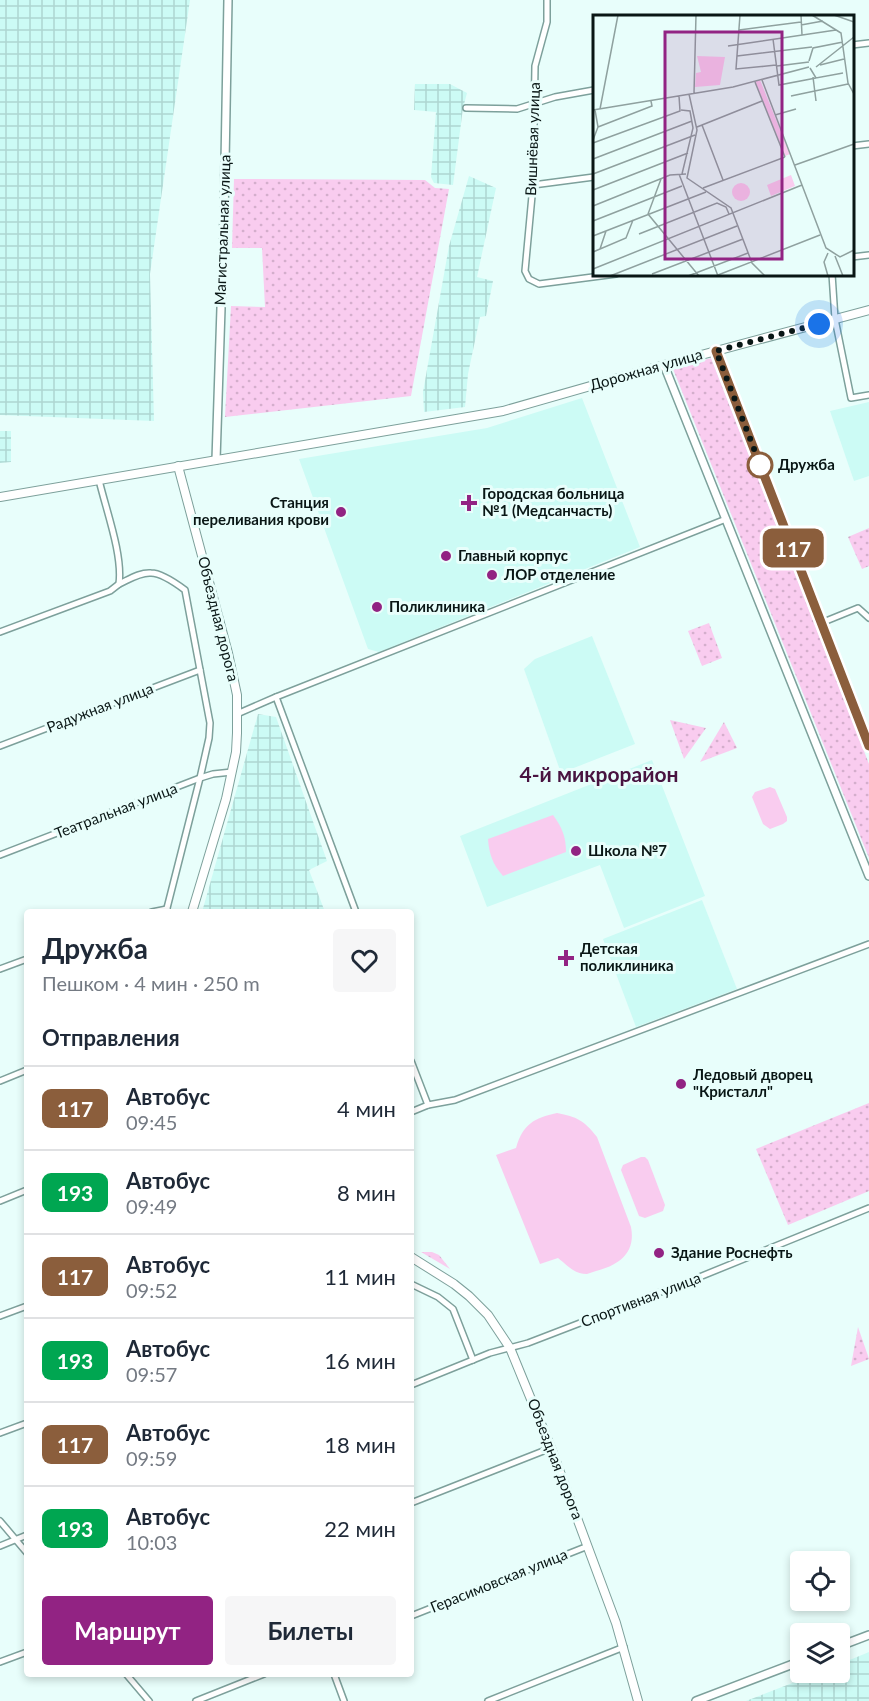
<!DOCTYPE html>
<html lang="ru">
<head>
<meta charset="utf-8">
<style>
	body { margin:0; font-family:Lato,sans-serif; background:#f6f6f7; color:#1f2937; height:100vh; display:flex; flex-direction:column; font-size:22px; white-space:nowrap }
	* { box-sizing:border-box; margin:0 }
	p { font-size:20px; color:#747a83 }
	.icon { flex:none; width:33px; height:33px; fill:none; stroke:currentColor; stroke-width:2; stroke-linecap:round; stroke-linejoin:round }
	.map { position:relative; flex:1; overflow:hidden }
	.sheet { position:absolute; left:24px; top:909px; width:390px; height:768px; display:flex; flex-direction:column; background:#fff; border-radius:6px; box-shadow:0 3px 9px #0003 }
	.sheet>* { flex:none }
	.badge { padding:0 12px; border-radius:9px; font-size:21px; line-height:39px }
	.buttons { position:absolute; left:790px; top:1551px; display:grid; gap:12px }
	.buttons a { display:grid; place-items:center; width:60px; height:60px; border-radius:6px; background:#fff; box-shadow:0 3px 9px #0003; font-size:30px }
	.you { position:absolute; width:30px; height:30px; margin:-15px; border:4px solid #fff; border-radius:50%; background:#1a73e8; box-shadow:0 0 0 9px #1a73e833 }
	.map>.badge { position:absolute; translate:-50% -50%; box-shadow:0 0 0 3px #fff }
	h2 { padding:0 18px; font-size:22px; line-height:54px }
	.round { display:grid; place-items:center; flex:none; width:63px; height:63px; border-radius:6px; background:#f6f6f7 }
	.summary { display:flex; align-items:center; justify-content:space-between; height:102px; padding:0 18px }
	h1 { font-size:28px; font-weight:700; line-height:45px }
	.cta { display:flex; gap:12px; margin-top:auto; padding:12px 18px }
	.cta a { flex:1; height:69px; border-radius:6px; background:#922383; color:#fff; font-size:24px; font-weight:700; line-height:69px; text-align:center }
	.cta a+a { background:#f6f6f7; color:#1f2937 }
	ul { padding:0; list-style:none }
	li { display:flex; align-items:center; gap:18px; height:84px; padding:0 18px; border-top:2px solid #e0e1e3 }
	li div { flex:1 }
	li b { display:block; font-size:22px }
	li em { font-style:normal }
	li .badge { min-width:66px; font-weight:700; text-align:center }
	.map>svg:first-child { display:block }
	.built { fill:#ccfbf5 }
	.industrial { fill:url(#industrial-grid) }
	.green { fill:url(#green-dots) }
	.pitch { fill:#f9ccef }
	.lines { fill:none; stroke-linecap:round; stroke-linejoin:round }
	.minor-casing { stroke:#7da09b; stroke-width:8 }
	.tertiary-casing { stroke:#7da09b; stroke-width:10 }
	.secondary-casing { stroke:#7da09b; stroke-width:10 }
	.minor { stroke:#fff; stroke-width:5 }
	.tertiary { stroke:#fff; stroke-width:7 }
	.secondary { stroke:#fff; stroke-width:8 }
	.line-casing { stroke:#fff; stroke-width:14 }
	.line { stroke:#8b5e3c; stroke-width:9 }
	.walk { stroke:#091615; stroke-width:6; stroke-dasharray:0 10.8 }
	.stop-dot { fill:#fff; stroke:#8b5e3c; stroke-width:3 }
	.poi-dot { fill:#922383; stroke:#e8fefb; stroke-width:2 }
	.labels { text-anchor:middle; stroke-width:6; stroke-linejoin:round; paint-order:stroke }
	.street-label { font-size:15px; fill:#091615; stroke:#e8fefb }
	.stop-label { font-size:15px; font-weight:bold; fill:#091615; stroke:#e8fefb; text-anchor:start }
	.poi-label { font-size:15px; font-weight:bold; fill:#091615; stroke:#e8fefb; text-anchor:start }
	.district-label { font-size:21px; font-weight:bold; fill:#481340; stroke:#e8fefb }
	.inset-road { fill:none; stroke:#8fa19f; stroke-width:1.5 }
	.view { fill:#922383; fill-opacity:0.15; stroke:#922383; stroke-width:3 }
	.inset-edge { fill:none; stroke:#091615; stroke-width:3 }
</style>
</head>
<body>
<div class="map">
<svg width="869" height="1701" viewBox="0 0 869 1701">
	<defs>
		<pattern id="industrial-grid" width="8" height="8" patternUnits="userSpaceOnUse" patternTransform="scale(1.5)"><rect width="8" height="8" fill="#ccfbf5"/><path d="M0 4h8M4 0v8" fill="none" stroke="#aed6d1"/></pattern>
		<pattern id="green-dots" width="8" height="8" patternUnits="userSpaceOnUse" patternTransform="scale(1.5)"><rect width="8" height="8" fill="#f9ccef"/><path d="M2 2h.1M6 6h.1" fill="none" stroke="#d4aecc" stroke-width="1.8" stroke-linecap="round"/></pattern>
	</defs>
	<rect width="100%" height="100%" fill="#e8fefb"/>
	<g class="built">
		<polygon points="582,398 640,547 379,652 368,649 299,459 487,428"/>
		<polygon points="869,402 869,476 854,481 830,411"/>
		<polygon points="592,636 635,744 561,773 524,669 535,659"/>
		<polygon points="652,760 705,896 624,928 600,865 487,907 460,836"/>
		<polygon points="702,900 737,989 636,1027 603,939"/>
	</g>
	<g class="industrial">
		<polygon points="0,0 190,0 150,274 154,421 0,415"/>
		<polygon points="415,84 450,84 467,93 463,108 453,185 434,183 431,177 436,112 414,110"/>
		<polygon points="469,176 496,188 477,277 493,281 486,316 480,317 468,374 465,407 424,412 423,392 449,246"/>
		<polygon points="0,418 0,431 11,431 11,462 0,463"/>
		<polygon points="258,714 276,717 327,861 309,870 325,912 202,912"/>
		<polygon points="869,1652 869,1701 746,1701 818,1673 840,1672 840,1664"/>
	</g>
	<g class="green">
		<polygon points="234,179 425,180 435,188 449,189 411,396 225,417 231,306 265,307 262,248 232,248"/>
		<polygon points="711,358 869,764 869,858 673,369"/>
		<polygon points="869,528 869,566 862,569 848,537"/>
		<polygon points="709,623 722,658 702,666 688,631"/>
		<polygon points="670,720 706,728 684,759"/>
		<polygon points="724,722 737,748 700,762"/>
		<polygon points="869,1103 869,1191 788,1225 756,1149"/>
		<polygon points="432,1252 439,1255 450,1269 421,1252"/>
		<polygon points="858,1327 869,1359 851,1366"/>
	</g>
	<g class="pitch">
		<polygon points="770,787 775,789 787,817 787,821 783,824 770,829 763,824 752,797 755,792"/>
		<path d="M553,815C562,827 566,837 566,852L503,876C493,865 489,854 488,839Z"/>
		<path d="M557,1113C577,1117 584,1120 597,1137L631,1227C636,1253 619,1265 596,1271C593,1272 590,1273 587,1274C574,1274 567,1265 558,1258L540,1264L496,1155L516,1148C523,1124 534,1118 557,1113Z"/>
		<polygon points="641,1157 645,1157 648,1160 665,1205 663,1211 645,1218 639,1216 621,1170 623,1165"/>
	</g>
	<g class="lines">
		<g class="minor-casing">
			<g id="minor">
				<polyline points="547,0 547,22 535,66 533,185 525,271 529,279 539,284 616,274"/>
				<polyline points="852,45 869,43"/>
				<polyline points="466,108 517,109 555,97 594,90"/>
				<polyline points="852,146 869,144"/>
				<polyline points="533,185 594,177"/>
				<polyline points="852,257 869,255"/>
				<polyline points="832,274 835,319 851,398 869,395"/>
				<path d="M119,584C128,580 140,572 151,573C161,573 177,584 185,590L210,723L209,738L200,778L166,912"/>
				<polyline points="821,623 858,608 869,618"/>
				<path d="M0,632L110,591L119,584C123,555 106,510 99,480"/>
				<polyline points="276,697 356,912"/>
				<polyline points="237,714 276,697 726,519"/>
				<polyline points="0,746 200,670"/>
				<polyline points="0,855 200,778 213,774 232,772"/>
				<polyline points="152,912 167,909"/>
				<polyline points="0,969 27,959"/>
				<polyline points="411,1061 428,1105"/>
				<polyline points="0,1081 27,1070"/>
				<polyline points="411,1112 428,1105 455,1100 869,944"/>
				<polyline points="0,1201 27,1190"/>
				<polyline points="411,1284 438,1297 453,1309 473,1360"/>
				<polyline points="0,1316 27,1306"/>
				<polyline points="411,1385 490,1353 528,1343 697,1278 869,1208"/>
				<polyline points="0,1433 27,1423"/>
				<polyline points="411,1503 551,1448"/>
				<polyline points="0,1521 27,1553"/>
				<polyline points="0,1546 27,1535"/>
				<polyline points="411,1616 588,1546"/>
				<polyline points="0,1662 27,1652"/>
				<polyline points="126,1674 149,1701"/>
				<polyline points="334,1674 344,1701"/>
				<polyline points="196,1701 264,1674"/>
				<polyline points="488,1701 624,1647"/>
			</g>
		</g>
		<g class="tertiary-casing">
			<g id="tertiary">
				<polyline points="716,351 869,746"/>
				<polyline points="664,365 869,876"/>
				<polyline points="216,460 224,217 228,0"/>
				<polyline points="840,1646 869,1635"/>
				<polyline points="696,1701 801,1661"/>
			</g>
		</g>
		<g class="secondary-casing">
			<g id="secondary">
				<polyline points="178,466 228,653 237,695 237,733 236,752 226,799 192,912"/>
				<polyline points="0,497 503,411 664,365 869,310"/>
				<polyline points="411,1257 454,1284 469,1296 488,1315 510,1348 551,1448 616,1623 638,1701"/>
			</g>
		</g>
		<use href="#minor" class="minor"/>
		<use href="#tertiary" class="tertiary"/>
		<use href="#secondary" class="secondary"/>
	</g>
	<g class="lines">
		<g class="line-casing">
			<polyline id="line" points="716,351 869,746"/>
		</g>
		<use href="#line" class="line"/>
		<polyline class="walk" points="760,465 763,472 716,351 819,324"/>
	</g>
	<circle class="stop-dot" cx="760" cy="465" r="12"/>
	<g class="poi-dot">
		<path d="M466 494h6v6h6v6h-6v6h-6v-6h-6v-6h6z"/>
		<circle cx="341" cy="512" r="6"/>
		<circle cx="446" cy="556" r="6"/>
		<circle cx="492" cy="575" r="6"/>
		<circle cx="377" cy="607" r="6"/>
		<circle cx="576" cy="851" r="6"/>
		<path d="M563 949h6v6h6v6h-6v6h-6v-6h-6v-6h6z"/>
		<circle cx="681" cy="1084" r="6"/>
		<circle cx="659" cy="1253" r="6"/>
	</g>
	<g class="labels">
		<g class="street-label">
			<text transform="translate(533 139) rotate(-88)" y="5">Вишнёвая улица</text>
			<text transform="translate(223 230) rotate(-88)" y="5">Магистральная улица</text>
			<text transform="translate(646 370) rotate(-16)" y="5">Дорожная улица</text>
			<text transform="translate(218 619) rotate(76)" y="5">Объездная дорога</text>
			<text transform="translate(100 708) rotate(-21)" y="5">Радужная улица</text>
			<text transform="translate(116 811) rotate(-21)" y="5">Театральная улица</text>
			<text transform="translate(641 1300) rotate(-21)" y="5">Спортивная улица</text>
			<text transform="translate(555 1459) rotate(69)" y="5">Объездная дорога</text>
			<text transform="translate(499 1581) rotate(-22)" y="5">Герасимовская улица</text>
		</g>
		<g class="stop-label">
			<text x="778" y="470">Дружба</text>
		</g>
		<g class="poi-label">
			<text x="482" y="499">Городская больница<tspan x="482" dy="17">№1 (Медсанчасть)</tspan></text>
			<text x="329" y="508" text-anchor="end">Станция<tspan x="329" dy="17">переливания крови</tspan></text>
			<text x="458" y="561">Главный корпус</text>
			<text x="504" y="580">ЛОР отделение</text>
			<text x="389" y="612">Поликлиника</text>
			<text x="588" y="856">Школа №7</text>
			<text x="580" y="954">Детская<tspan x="580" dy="17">поликлиника</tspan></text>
			<text x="693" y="1080">Ледовый дворец<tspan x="693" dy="17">"Кристалл"</tspan></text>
			<text x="671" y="1258">Здание Роснефть</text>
		</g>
		<g class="district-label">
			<text x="599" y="782">4-й микрорайон</text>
		</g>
	</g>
	<g transform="translate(593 15)">
		<rect width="261" height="261" fill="#e8fefb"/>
		<path d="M104,41L132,42L127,70L102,72L103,58L108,57ZM167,65L197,139L192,141L162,66ZM198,160L202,171L178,181L174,170Z" fill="#f9ccef"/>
		<path d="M139 177a9 9 0 1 1 18 0a9 9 0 1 1-18 0Z" fill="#f9ccef"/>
		<path class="inset-road" d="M147,0L143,54L183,50M208,0L209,20M219,0L248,18L255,68L261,79M241,0L261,7M208,10L230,6M146,15L208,7M180,24L186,70L223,63M135,31L243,15M144,41L219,32M216,46L220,33L250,27M227,50L251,44M184,51L216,47M223,52L261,22M217,53L223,63L250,58M220,62L223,86M169,65L233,233L247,242L261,235M162,67L192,142M101,78L103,0M96,79L104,115L94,163L138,193L159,248L172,261M198,81L255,69M7,94L25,0M0,95L140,72L216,52M88,95L97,96L100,113L89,159M182,100L203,94M109,110L130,165M5,112L59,91L58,86M104,112L169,86M0,125L5,112L2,95M0,128L87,96L86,81M0,144L99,106M202,150L261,129M0,159L102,120M86,159L125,261M68,164L55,199L106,261M110,173L192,142M0,175L95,138M0,191L77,160L93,159M0,206L89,171M46,219L124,188L133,192L136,199M0,221L113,177M7,234L13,216M0,237L33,223L40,205M235,238L231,247L235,261M242,241L250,261M0,254L209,170M59,259L150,224M125,260L227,220M17,261L144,211M95,261L155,238"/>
		<path class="view" d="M72,17H189V244H72Z"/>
		<rect width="261" height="261" class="inset-edge"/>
	</g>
</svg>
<div class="buttons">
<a><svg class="icon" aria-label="locate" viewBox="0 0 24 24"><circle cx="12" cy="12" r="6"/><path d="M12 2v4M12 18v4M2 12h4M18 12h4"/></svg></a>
<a><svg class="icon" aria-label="layers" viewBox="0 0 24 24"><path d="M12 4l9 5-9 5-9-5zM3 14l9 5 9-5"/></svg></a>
</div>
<div class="you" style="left:819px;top:324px"></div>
<b class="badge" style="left:793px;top:548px;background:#8b5e3c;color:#fff">117</b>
<section class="sheet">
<div class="summary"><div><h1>Дружба</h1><p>Пешком · 4 мин · 250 m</p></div><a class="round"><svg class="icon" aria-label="heart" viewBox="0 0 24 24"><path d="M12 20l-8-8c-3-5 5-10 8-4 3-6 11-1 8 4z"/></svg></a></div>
<h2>Отправления</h2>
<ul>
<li><span class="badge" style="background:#8b5e3c;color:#fff">117</span><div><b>Автобус</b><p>09:45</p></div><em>4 мин</em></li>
<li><span class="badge" style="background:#00a651;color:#fff">193</span><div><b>Автобус</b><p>09:49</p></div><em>8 мин</em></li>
<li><span class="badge" style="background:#8b5e3c;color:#fff">117</span><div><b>Автобус</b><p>09:52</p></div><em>11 мин</em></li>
<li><span class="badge" style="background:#00a651;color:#fff">193</span><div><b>Автобус</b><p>09:57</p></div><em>16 мин</em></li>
<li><span class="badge" style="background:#8b5e3c;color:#fff">117</span><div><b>Автобус</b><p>09:59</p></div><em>18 мин</em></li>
<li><span class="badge" style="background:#00a651;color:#fff">193</span><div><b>Автобус</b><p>10:03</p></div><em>22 мин</em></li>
</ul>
<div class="cta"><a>Маршрут</a><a>Билеты</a></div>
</section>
</div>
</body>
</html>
